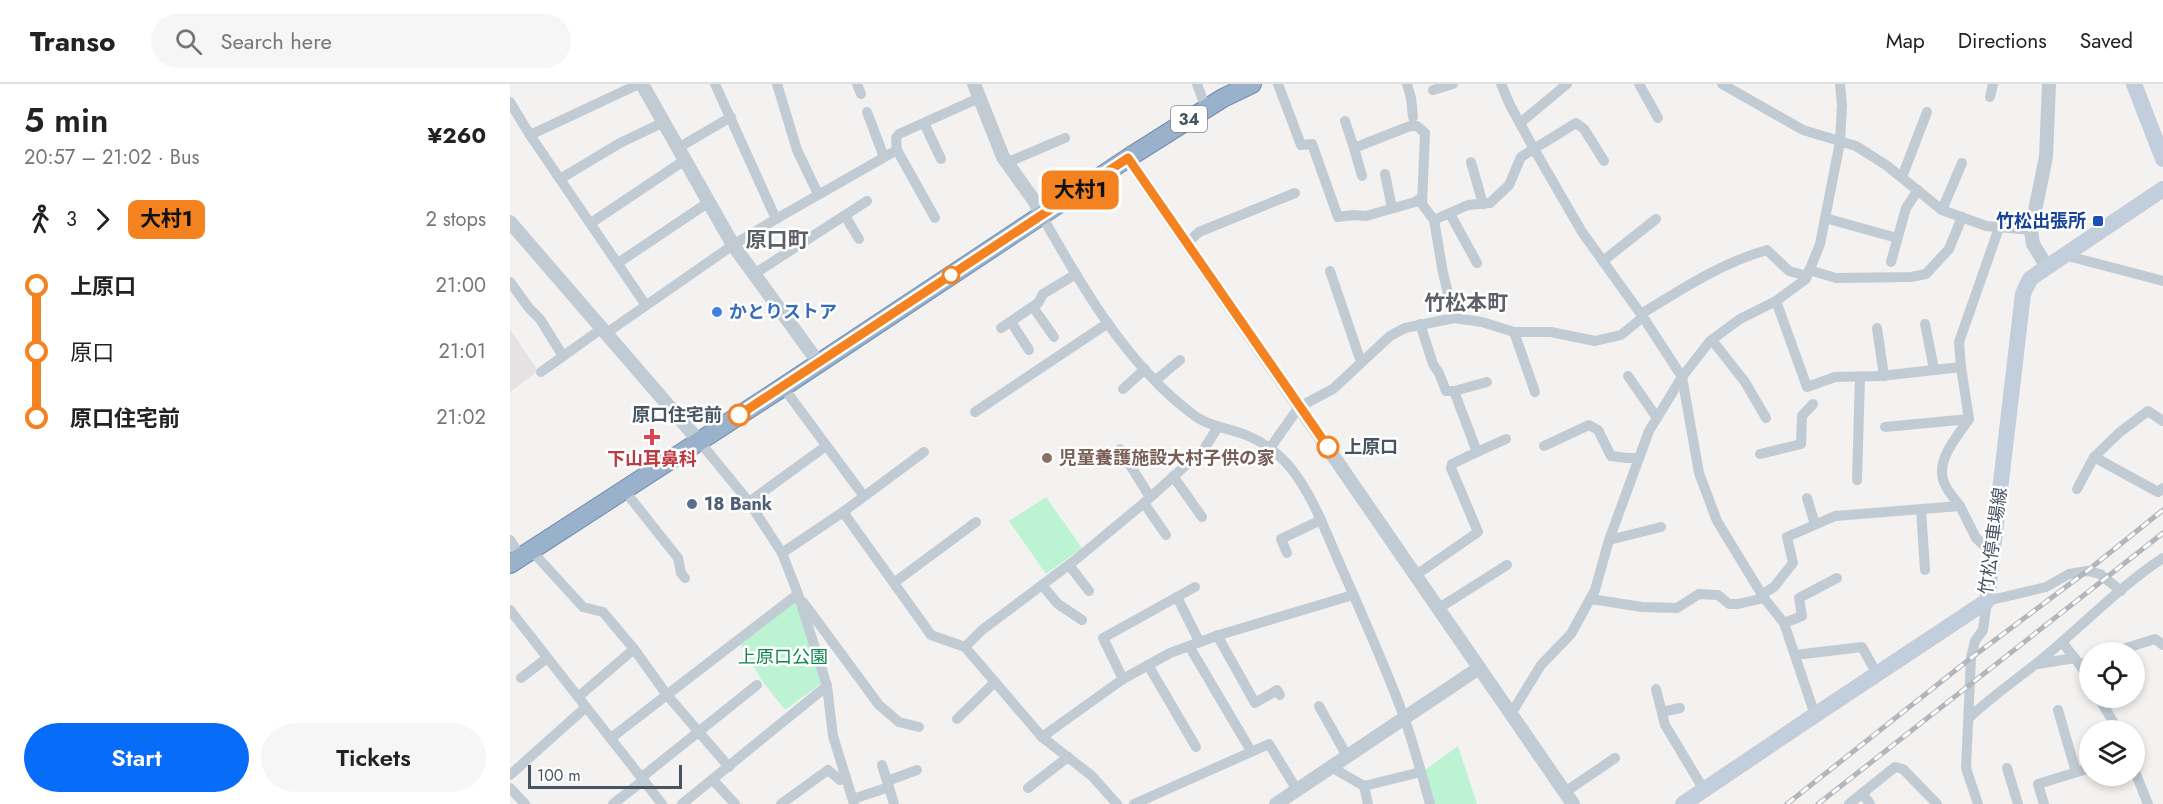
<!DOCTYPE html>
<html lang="en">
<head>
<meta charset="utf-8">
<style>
	body { margin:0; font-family:Jost,"Noto Sans JP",sans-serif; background:#f6f6f6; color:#222; height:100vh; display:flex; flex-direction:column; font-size:22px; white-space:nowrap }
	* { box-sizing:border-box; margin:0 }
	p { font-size:20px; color:#767676 }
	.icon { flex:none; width:33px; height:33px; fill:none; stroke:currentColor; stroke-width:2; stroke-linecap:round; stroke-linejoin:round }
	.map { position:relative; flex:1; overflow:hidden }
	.drawer { display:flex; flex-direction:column; background:#fff; width:510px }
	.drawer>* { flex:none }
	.badge { padding:0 12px; border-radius:9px; font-size:21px; line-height:39px }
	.controls { position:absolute; left:1569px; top:558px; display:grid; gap:12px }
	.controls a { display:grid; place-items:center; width:66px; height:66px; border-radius:50%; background:#fff; box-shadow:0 3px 9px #0003; font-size:30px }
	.scale { position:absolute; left:18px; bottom:15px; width:154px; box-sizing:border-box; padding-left:6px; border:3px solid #475461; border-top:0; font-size:16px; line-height:21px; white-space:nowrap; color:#475461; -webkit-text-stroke:4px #fff; paint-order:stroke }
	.map>.badge { position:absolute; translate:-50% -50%; box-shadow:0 0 0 3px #fff }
	.legs { display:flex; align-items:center; gap:9px; height:66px; padding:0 24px; font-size:20px }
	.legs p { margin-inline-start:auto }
	.summary { display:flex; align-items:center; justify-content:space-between; height:102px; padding:0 24px }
	h1 { font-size:33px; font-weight:600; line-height:45px }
	.action { display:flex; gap:12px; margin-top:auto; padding:12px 24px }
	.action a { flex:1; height:69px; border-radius:36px; background:#076cf8; color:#fff; font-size:24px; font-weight:600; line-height:69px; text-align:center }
	.action a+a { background:#f6f6f6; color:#222 }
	ul { padding:0 24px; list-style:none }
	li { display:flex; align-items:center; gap:21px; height:66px; font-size:22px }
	li i { display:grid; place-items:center; width:9px; height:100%; margin:0 8px; background:currentColor }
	li i::after { content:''; width:15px; height:15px; margin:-8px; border:4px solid; border-radius:50%; background:#fff }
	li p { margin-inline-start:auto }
	li:first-child i { background:linear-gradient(#0000 50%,currentColor 0) }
	li:last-child i { background:linear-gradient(currentColor 50%,#0000 0) }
	header { display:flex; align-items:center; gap:36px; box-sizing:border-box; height:84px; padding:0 30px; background:#fff; border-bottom:2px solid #e0e0e0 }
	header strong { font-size:28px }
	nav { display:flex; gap:33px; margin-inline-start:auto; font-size:21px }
	.search { width:420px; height:54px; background:#f6f6f6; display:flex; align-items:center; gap:15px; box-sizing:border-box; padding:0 21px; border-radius:33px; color:#767676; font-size:22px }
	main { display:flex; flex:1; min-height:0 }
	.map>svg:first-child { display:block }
	.education { fill:#e5e2e3 }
	.green { fill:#bcf4d3 }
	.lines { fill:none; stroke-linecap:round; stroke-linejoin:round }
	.trunk-casing { stroke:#6f8db0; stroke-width:20 }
	.minor { stroke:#c0cbd4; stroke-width:10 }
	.tertiary { stroke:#c0cbd4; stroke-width:14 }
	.secondary { stroke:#c2cedb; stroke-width:16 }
	.trunk { stroke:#99b1cb; stroke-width:18 }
	.rail-casing { stroke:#b2b6bc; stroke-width:5 }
	.rail { stroke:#fff; stroke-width:3; stroke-dasharray:9; stroke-linecap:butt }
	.line-1-casing { stroke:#fff; stroke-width:14 }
	.line-1 { stroke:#f58220; stroke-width:9 }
	.transit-dot { fill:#1a4fb4; stroke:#fff; stroke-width:2 }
	.stop-1-dot { fill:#fff; stroke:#f58220; stroke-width:3 }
	.shop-dot { fill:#3f7fe0; stroke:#fff; stroke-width:2 }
	.health-dot { fill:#e0444e; stroke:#fff; stroke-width:2 }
	.education-dot { fill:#8d6e63; stroke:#fff; stroke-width:2 }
	.service-dot { fill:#5c6f8a; stroke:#fff; stroke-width:2 }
	.labels { text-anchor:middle; stroke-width:5; stroke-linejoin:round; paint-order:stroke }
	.shield { fill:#fff; stroke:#7e8790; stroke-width:1.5 }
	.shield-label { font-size:16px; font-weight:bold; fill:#475461 }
	.transit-label { font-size:18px; font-weight:bold; fill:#164399; stroke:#fff; text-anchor:end }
	.shop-label { font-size:18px; font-weight:bold; fill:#366cbe; stroke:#fff; text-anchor:start }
	.stop-label { font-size:18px; font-weight:bold; fill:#475461; stroke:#fff; text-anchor:end }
	.education-label { font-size:18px; font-weight:bold; fill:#785e54; stroke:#fff; text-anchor:start }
	.health-label { font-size:18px; font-weight:bold; fill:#be3a42; stroke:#fff }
	.service-label { font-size:18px; font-weight:bold; fill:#4e5e75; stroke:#fff; text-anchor:start }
	.street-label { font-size:18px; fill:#475461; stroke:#fff }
	.park-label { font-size:18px; fill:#0e864c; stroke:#fff }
	.quarter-label { font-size:21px; font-weight:bold; fill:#5d6167; stroke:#fff }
</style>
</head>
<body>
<header>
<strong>Transo</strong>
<div class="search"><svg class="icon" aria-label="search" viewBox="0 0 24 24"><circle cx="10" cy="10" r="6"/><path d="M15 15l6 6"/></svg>Search here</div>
<nav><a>Map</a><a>Directions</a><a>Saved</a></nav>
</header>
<main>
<section class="drawer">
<div class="summary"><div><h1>5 min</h1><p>20:57 – 21:02 · Bus</p></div><b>¥260</b></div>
<div class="legs"><svg class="icon" aria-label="walk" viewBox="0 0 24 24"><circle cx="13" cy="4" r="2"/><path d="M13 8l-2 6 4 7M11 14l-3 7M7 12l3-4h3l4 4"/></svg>3<svg class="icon" aria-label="forward" viewBox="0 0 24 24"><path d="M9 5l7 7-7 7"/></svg><b class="badge" style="background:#f58220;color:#111">大村1</b><p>2 stops</p></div>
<ul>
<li><i style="color:#f58220"></i><b>上原口</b><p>21:00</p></li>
<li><i style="color:#f58220"></i><span>原口</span><p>21:01</p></li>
<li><i style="color:#f58220"></i><b>原口住宅前</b><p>21:02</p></li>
</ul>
<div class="action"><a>Start</a><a>Tickets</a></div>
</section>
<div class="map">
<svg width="1653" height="720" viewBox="0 0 1653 720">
	<rect width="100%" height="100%" fill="#f4f1f1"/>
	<polygon class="education" points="0,245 28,287 0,308"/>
	<g class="green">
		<polygon points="536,413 572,464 536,490 499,437"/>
		<polygon points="286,516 312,599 275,626 253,598 230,560"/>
		<polygon points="948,662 967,720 924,720 915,686"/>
	</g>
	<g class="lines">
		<g class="trunk-casing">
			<polyline id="trunk" points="0,480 273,303 618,74 713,14 742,0"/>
		</g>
		<g class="minor">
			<polyline points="267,0 287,66 308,110"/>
			<polyline points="347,0 351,10"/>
			<polyline points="687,0 696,24"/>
			<polyline points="768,0 791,61 802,60 828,133 843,131 856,132 905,118 912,113"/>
			<polyline points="897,0 901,14 903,33"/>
			<polyline points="991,0 1000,21 1024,65 1072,148 1133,233 1172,293 1189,389 1207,437 1254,514 1274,539 1305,631"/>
			<polyline points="1129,0 1148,34"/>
			<polyline points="1212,0 1293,46 1346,62 1376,81 1432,126 1476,142 1521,146"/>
			<polyline points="923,6 943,0"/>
			<polyline points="1480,13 1483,0"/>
			<polyline points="0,18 20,51 135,220"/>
			<polyline points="357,28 374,73"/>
			<polyline points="835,37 844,64 900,42 907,42 915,49 912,120 924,136 933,189 944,234"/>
			<polyline points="414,39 431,75"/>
			<polyline points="1010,39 1057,0"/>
			<polyline points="20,51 129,0"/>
			<polyline points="168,64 221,33"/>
			<polyline points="844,64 852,92"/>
			<polyline points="961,78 973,120"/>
			<polyline points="496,79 555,54"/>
			<polyline points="875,90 882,124"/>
			<polyline points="1392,93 1417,28"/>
			<polyline points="50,95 110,59 154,38"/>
			<polyline points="1432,126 1452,79"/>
			<polyline points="940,130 967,179"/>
			<polyline points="335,132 349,155"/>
			<path d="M532,132C572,203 618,283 685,332C700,343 719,344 736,351C753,358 767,368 779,382C804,412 817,452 833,487C854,535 876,584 894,633C904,662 912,691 920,720"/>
			<polyline points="425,134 387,66 386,54 389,50 469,14"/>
			<polyline points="1315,134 1387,154"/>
			<polyline points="266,135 387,66"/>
			<polyline points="924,136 958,121 980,119 999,101 1011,73 1066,39 1074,45 1094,77"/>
			<polyline points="81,139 175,76"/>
			<polyline points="677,159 689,148 785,109"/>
			<polyline points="1554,171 1653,197"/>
			<polyline points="1093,177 1146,135"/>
			<polyline points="1381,178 1396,124 1408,106"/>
			<polyline points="108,179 199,118"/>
			<polyline points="1299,186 1326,194 1401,193 1416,190 1439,165 1452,133"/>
			<polyline points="820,187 851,278"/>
			<polyline points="244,190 357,117"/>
			<polyline points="0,198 19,224 30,235 53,272"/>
			<path d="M1266,217L1297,303L1325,293L1371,292L1451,283L1459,335C1449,350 1431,370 1432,389C1432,401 1443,413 1450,422"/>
			<polyline points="523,223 544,253"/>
			<path d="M1131,230C1172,205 1211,179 1257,166L1279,187L1297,192"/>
			<polyline points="501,238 519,266"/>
			<polyline points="910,240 923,280 929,289 936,307 944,307 967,368 996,355"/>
			<polyline points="1415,240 1424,285"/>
			<polyline points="491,244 528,219 533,210 566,190"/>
			<polyline points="1367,244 1374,292"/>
			<polyline points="1004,248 1025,308"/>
			<polyline points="95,250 223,161 266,135 205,0"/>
			<polyline points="1202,256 1235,298 1256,334"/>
			<polyline points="1451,283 1449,258 1489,144"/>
			<polyline points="31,288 91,245"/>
			<polyline points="1118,292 1147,334"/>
			<polyline points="646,296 670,276"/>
			<polyline points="273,303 353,411"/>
			<polyline points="613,305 635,285"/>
			<polyline points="944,307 977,298"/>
			<polyline points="465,328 598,239"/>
			<polyline points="1653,337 1638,327 1610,348 1584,373 1648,408 1653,404"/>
			<polyline points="1375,343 1459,335"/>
			<polyline points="189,357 239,418 272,469 288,510 317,602 323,652 344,720"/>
			<polyline points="1034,362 1079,341 1088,346 1101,372 1117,374 1129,374"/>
			<polyline points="760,364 789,323 823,305 880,252 895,244 944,234 972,238 1004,248 1041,248 1085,257 1111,251 1133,233"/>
			<polyline points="610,365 640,413"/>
			<polyline points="1250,370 1291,360 1292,332 1303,320"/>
			<polyline points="663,392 692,433"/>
			<polyline points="1347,396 1350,293"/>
			<polyline points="1567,405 1584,373"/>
			<polyline points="114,406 168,474 171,489 175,494"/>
			<polyline points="1297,414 1305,440"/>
			<polyline points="239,418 316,362"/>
			<polyline points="634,419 656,451"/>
			<polyline points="1411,425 1415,486"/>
			<polyline points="333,428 421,551 455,563 532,653 582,692 607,720"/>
			<polyline points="0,456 11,473"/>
			<polyline points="1099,456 1151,443"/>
			<polyline points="21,466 73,523 93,528 124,565 157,611 219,683"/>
			<polyline points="272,469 333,428 414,368"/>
			<polyline points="777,469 771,455 811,436"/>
			<polyline points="559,481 579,507"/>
			<polyline points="906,491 968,448 941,384 942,380 967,368"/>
			<polyline points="385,498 466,438"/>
			<polyline points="532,501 548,520 572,536"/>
			<polyline points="1251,511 1264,503 1283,479 1277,453 1325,432 1450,422 1466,454 1483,470"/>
			<polyline points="667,513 689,557"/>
			<polyline points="1081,515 1132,523 1167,524 1189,510 1208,511 1219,520 1228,520 1254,514"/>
			<polyline points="293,518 369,621 389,638 409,643"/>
			<polyline points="929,524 997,481"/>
			<polyline points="0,526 152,720"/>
			<polyline points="1274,539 1292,532 1289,514 1327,494"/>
			<polyline points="707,551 745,619 767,606 770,611"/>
			<polyline points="1552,558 1570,581 1580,577"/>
			<polyline points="679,562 741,667"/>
			<polyline points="455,563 472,546 564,477 634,419 694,365 708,343"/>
			<polyline points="1603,568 1645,555 1653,561"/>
			<polyline points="1285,571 1352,563 1367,590"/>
			<polyline points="1528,580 1565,574"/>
			<polyline points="638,581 686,663"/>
			<polyline points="1570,581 1580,597"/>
			<polyline points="11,594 37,574"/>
			<polyline points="613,595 593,554 685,503"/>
			<polyline points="1146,605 1155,641 1194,706"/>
			<polyline points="68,613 124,565"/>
			<polyline points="1589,614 1608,646"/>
			<polyline points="809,622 837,672"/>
			<polyline points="1548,626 1566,688"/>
			<polyline points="1152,628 1170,624"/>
			<polyline points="1001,630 1031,581 1061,550 1085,506 1099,456 1139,347 1172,293 1200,257 1230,235 1266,217 1296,195 1310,160 1330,58 1332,21 1330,0"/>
			<path d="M1459,634C1484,610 1512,592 1538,570C1576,538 1612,501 1653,474"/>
			<polyline points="447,635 485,598"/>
			<polyline points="532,653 613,595 660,569 709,551 843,511"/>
			<polyline points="101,654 288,510"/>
			<polyline points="372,681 384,720"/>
			<polyline points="821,683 854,702 911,688"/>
			<polyline points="1497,684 1508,720"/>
			<polyline points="1624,685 1638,720"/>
			<polyline points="0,691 76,623"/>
			<polyline points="132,693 247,601"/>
			<polyline points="203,696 225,720"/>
			<polyline points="377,697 407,686"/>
			<polyline points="854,702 858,720"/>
			<polyline points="0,704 15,720"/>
			<polyline points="518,704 558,673"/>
			<polyline points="1055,708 1105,674"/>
			<polyline points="1352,709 1360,720"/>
			<polyline points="343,715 379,703"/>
			<polyline points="103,720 134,696"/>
			<polyline points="172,720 317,602"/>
			<polyline points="271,720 318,686 330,696 336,693"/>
			<polyline points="624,720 759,660 787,706"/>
			<polyline points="1339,720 1385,683 1393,685 1427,720"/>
			<polyline points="1468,720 1456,684 1461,574 1465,557 1473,546 1477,517 1536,503 1559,490 1577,487 1590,490 1611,507"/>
			<polyline points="1534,720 1528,700 1580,684"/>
		</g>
		<g class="tertiary">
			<polyline points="132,0 223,161 308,278"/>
			<polyline points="464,0 493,73 525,118 532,132"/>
			<polyline points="618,74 1063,720"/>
			<polyline points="0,138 189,357"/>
			<polyline points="1537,183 1523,160 1521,146 1536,73 1539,0"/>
			<polyline points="766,720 969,584"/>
		</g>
		<g class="secondary">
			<polyline points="1624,0 1653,75"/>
			<polyline points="1173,720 1305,631 1477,517 1513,210 1520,195 1537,183 1653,105"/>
		</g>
		<use href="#trunk" class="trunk"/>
		<g class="rail-casing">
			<g id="rail">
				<polyline points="1277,720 1461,574 1577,487 1653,426"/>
				<polyline points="1308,720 1653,449"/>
			</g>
		</g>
		<use href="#rail" class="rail"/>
	</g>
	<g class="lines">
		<g class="line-1-casing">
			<polyline id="line-1" points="229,331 618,74 818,363"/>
		</g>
		<use href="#line-1" class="line-1"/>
	</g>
	<rect class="transit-dot" x="1582" y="131" width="12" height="12" rx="3"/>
	<g class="stop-1-dot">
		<circle cx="441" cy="191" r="8"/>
		<circle cx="229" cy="331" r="10"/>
		<circle cx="818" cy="363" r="10"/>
	</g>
	<circle class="shop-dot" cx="207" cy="228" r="6"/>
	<path class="health-dot" d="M139 344h6v6h6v6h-6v6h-6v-6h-6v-6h6z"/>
	<circle class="education-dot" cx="537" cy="374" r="6"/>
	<circle class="service-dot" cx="182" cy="420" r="6"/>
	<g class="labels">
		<rect class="shield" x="661" y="22" width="36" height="26" rx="4.5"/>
		<g class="shield-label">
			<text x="679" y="41">34</text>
		</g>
		<g class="transit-label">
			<text x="1576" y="143">竹松出張所</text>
		</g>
		<g class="shop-label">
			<text x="219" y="234">かとりストア</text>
		</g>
		<g class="stop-label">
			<text x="212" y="337">原口住宅前</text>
			<text x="834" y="369" text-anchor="start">上原口</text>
		</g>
		<g class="education-label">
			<text x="549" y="380">児童養護施設大村子供の家</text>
		</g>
		<g class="health-label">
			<text x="142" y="381">下山耳鼻科</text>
		</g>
		<g class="service-label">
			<text x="194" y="426">18 Bank</text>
		</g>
		<g class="street-label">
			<text transform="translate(1483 457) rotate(-82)" y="6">竹松停車場線</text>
		</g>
		<g class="park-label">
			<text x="273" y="579">上原口公園</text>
		</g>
		<g class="quarter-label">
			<text x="267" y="163">原口町</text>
			<text x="956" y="226">竹松本町</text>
		</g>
	</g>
</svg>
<div class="controls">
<a><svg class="icon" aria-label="locate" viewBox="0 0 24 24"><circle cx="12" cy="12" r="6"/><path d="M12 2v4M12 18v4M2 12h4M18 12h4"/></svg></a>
<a><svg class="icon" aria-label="layers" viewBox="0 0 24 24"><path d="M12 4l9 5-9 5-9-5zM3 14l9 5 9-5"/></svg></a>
</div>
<div class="scale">100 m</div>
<b class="badge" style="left:570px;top:106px;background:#f58220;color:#111">大村1</b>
</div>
</main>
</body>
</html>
